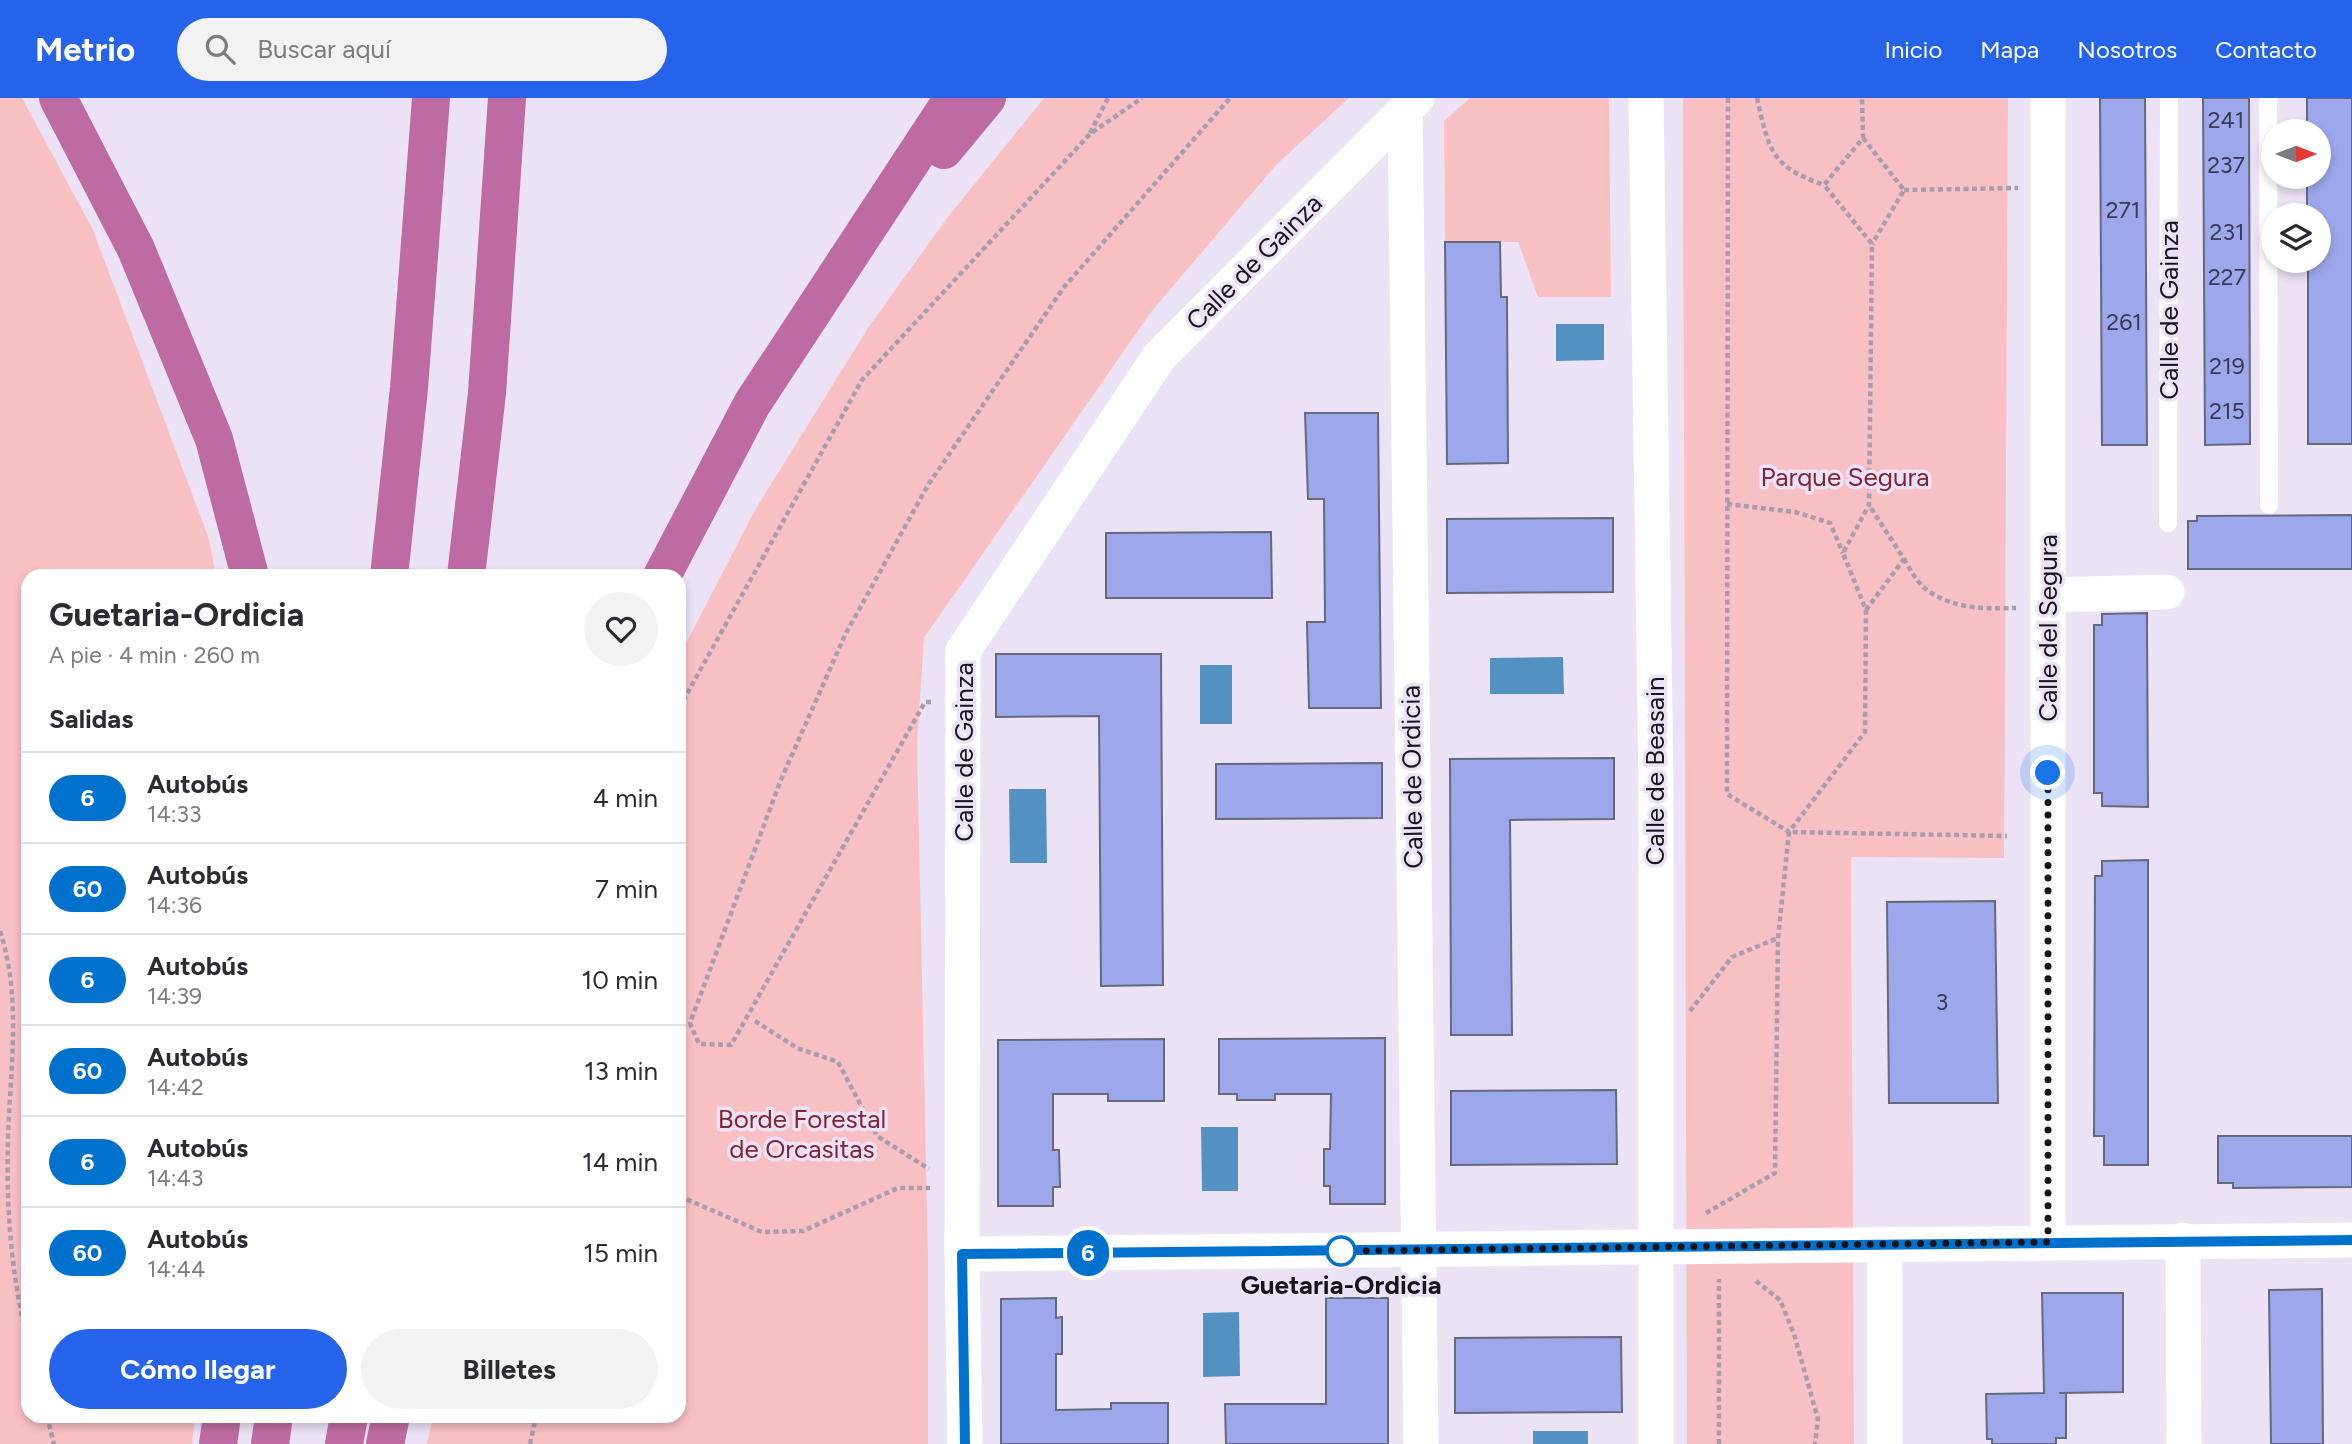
<!DOCTYPE html>
<html lang="es">
<head>
<meta charset="utf-8">
<style>
	body { margin:0; font-family:Figtree,sans-serif; background:#f2f2f3; color:#2b2b33; height:100vh; display:flex; flex-direction:column; font-size:26px; white-space:nowrap }
	* { box-sizing:border-box; margin:0 }
	p { font-size:23px; color:#7c7c81 }
	.icon { flex:none; width:38px; height:38px; fill:none; stroke:currentColor; stroke-width:2; stroke-linecap:round; stroke-linejoin:round }
	.map { position:relative; flex:1; overflow:hidden }
	.side { position:absolute; left:21px; top:471px; width:665px; height:854px; display:flex; flex-direction:column; background:#fff; border-radius:21px; box-shadow:0 4px 10px #0003 }
	.side>* { flex:none }
	.badge { padding:0 14px; border-radius:23px; font-size:24px; line-height:46px }
	.needle { width:46px; rotate:90deg }
	.controls { position:absolute; left:2261px; top:21px; display:grid; gap:14px }
	.controls a { display:grid; place-items:center; width:70px; height:70px; border-radius:50%; background:#fff; box-shadow:0 4px 10px #0003; font-size:35px }
	.you { position:absolute; width:35px; height:35px; margin:-18px; border:5px solid #fff; border-radius:50%; background:#1a73e8; box-shadow:0 0 0 10px #1a73e833 }
	.map>.badge { position:absolute; translate:-50% -50%; box-shadow:0 0 0 4px #fff }
	h2 { padding:0 28px; font-size:26px; line-height:63px }
	.round { display:grid; place-items:center; flex:none; width:74px; height:74px; border-radius:37px; background:#f2f2f3 }
	.head { display:flex; align-items:center; justify-content:space-between; height:119px; padding:0 28px }
	h1 { font-size:33px; font-weight:700; line-height:52px }
	.action { display:flex; gap:14px; margin-top:auto; padding:14px 28px }
	.action a { flex:1; height:80px; border-radius:42px; background:#2563eb; color:#fff; font-size:28px; font-weight:700; line-height:80px; text-align:center }
	.action a+a { background:#f2f2f3; color:#2b2b33 }
	ul { padding:0; list-style:none }
	li { display:flex; align-items:center; gap:21px; height:91px; padding:0 28px; border-top:2px solid #e1e1e2 }
	li div { flex:1 }
	li b { display:block; font-size:26px }
	li em { font-style:normal }
	li .badge { min-width:77px; font-weight:700; text-align:center }
	header { display:flex; align-items:center; gap:42px; box-sizing:border-box; height:98px; padding:0 35px; background:#2563eb; color:#fff }
	header strong { font-size:33px }
	nav { display:flex; gap:38px; margin-inline-start:auto; font-size:24px }
	.search { width:490px; height:63px; background:#f2f2f3; display:flex; align-items:center; gap:18px; box-sizing:border-box; padding:0 24px; border-radius:38px; color:#7c7c81; font-size:26px }
	.map>svg:first-child { display:block }
	.green { fill:#f9c0c4 }
	.water { fill:#5391c3 }
	.building { fill:#9da8ec; stroke:#66697c; stroke-width:2 }
	.lines { fill:none; stroke-linecap:round; stroke-linejoin:round }
	.path { stroke:#a69eae; stroke-width:4.5; stroke-dasharray:5 3.5; stroke-linecap:butt }
	.lane { stroke:#fff; stroke-width:18 }
	.street { stroke:#fff; stroke-width:35 }
	.highway { stroke:#bf6ba3; stroke-width:38 }
	.line-casing { stroke:#fff; stroke-width:16 }
	.line { stroke:#0072ce; stroke-width:10 }
	.walk { stroke:#18141b; stroke-width:7; stroke-dasharray:0 12.6 }
	.stop-dot { fill:#fff; stroke:#0072ce; stroke-width:3.5 }
	.labels { text-anchor:middle; stroke-width:7; stroke-linejoin:round; paint-order:stroke }
	.number-label { font-size:23px; fill:#39394f }
	.street-label { font-size:26px; fill:#18141b; stroke:#ece2f6 }
	.park-label { font-size:26px; fill:#822336; stroke:#ece2f6 }
	.stop-label { font-size:26px; font-weight:bold; fill:#18141b; stroke:#ece2f6 }
</style>
</head>
<body>
<header>
<strong>Metrio</strong>
<div class="search"><svg class="icon" aria-label="search" viewBox="0 0 24 24"><circle cx="10" cy="10" r="6"/><path d="M15 15l6 6"/></svg>Buscar aquí</div>
<nav><a>Inicio</a><a>Mapa</a><a>Nosotros</a><a>Contacto</a></nav>
</header>
<div class="map">
<svg width="2352" height="1346" viewBox="0 0 2352 1346">
	<rect width="100%" height="100%" fill="#ece2f6"/>
	<g class="green">
		<polygon points="0,0 22,0 93,132 209,441 216,478 28,478 28,1318 195,1318 192,1346 0,1346"/>
		<polygon points="1044,0 1349,0 1277,66 1151,214 924,540 917,646 928,1158 928,1346 427,1346 433,1318 679,1318 679,559 755,412 868,230 947,120"/>
		<polygon points="1470,0 1609,0 1611,199 1538,199 1518,144 1445,144 1444,23"/>
		<polygon points="1683,0 2008,0 2004,760 1851,759 1854,1346 1687,1346"/>
	</g>
	<g class="water">
		<polygon points="1556,226 1604,226 1604,262 1556,263"/>
		<polygon points="1563,559 1564,596 1490,596 1490,560"/>
		<rect x="1200" y="567" width="32" height="59"/>
		<polygon points="1046,691 1047,765 1010,765 1009,691"/>
		<polygon points="1201,1029 1238,1029 1238,1093 1202,1093"/>
		<polygon points="1239,1214 1240,1278 1203,1279 1203,1215"/>
		<rect x="1533" y="1333" width="55" height="13"/>
	</g>
	<g class="building">
		<polygon points="2100,0 2145,0 2147,347 2102,347"/>
		<polygon points="2203,0 2249,0 2250,346 2205,347"/>
		<polygon points="2307,0 2352,0 2352,346 2308,346 2308,163 2319,163 2319,117 2307,117 2307,79 2319,79 2319,33 2307,33"/>
		<polygon points="1445,144 1500,144 1501,199 1507,199 1508,365 1447,366"/>
		<polygon points="1305,315 1378,315 1381,610 1309,610 1307,524 1325,524 1324,401 1308,401"/>
		<polygon points="2352,417 2352,471 2188,471 2188,423 2197,423 2197,418"/>
		<polygon points="1613,420 1613,494 1447,495 1447,421"/>
		<polygon points="1271,434 1272,500 1106,500 1106,435"/>
		<polygon points="2147,515 2148,709 2102,708 2102,695 2094,695 2094,527 2102,527 2102,516"/>
		<polygon points="996,556 1161,556 1163,887 1101,888 1099,618 996,619"/>
		<polygon points="1614,660 1614,721 1510,722 1512,937 1451,937 1450,661"/>
		<polygon points="1382,665 1382,720 1216,721 1216,666"/>
		<polygon points="2148,762 2148,1067 2104,1067 2104,1038 2094,1038 2095,778 2102,778 2102,763"/>
		<polygon points="1995,803 1998,1005 1889,1005 1887,804"/>
		<polygon points="1385,940 1385,1106 1330,1106 1330,1088 1324,1088 1324,1051 1330,1051 1331,996 1275,996 1275,1002 1237,1002 1237,996 1219,996 1219,941"/>
		<polygon points="1164,941 1164,1003 1108,1003 1108,996 1053,996 1053,1052 1059,1052 1060,1089 1053,1089 1053,1108 998,1108 998,942"/>
		<polygon points="1616,992 1617,1066 1451,1067 1451,993"/>
		<polygon points="2218,1038 2352,1038 2352,1089 2233,1090 2233,1085 2218,1085"/>
		<polygon points="2322,1191 2323,1346 2271,1346 2269,1192"/>
		<polygon points="2042,1195 2123,1195 2123,1294 2059,1295 2066,1295 2066,1340 2056,1340 2056,1346 1992,1346 1992,1341 1987,1341 1986,1296 2044,1295"/>
		<polygon points="1056,1200 1056,1220 1062,1219 1062,1256 1056,1256 1056,1312 1111,1311 1111,1305 1168,1305 1168,1346 1001,1346 1001,1201"/>
		<polygon points="1326,1200 1388,1200 1388,1346 1226,1346 1225,1306 1326,1306"/>
		<polygon points="1621,1239 1622,1314 1455,1315 1455,1240"/>
	</g>
	<g class="lines">
		<g class="path">
			<polyline points="1728,0 1727,696 1789,734 1865,634 1866,512 1843,455 1869,407 1872,146 1824,87 1863,40 1862,0"/>
			<path d="M1757,0C1769,52 1770,68 1824,87"/>
			<polyline points="1090,35 1108,0"/>
			<polyline points="1863,40 1904,92 1872,146"/>
			<polyline points="1904,92 2018,90"/>
			<polyline points="1727,406 1795,414 1830,425 1843,455"/>
			<path d="M1904,461C1910,471 1917,485 1927,492C1953,511 1985,511 2016,510"/>
			<polyline points="1866,512 1904,461 1869,407"/>
			<polyline points="931,604 925,604 731,947 699,946 690,925 780,684 845,537 928,387 1064,189 1230,0"/>
			<polyline points="679,610 862,282 1090,36 1142,0"/>
			<path d="M0,833C22,901 10,971 8,1041C6,1109 11,1178 28,1244"/>
			<polyline points="1690,913 1732,859 1778,840"/>
			<polyline points="755,923 797,950 838,964 877,1038 929,1071"/>
			<polyline points="679,1098 762,1134 803,1133 898,1090 930,1090"/>
			<polyline points="1706,1115 1775,1075 1778,840 1789,734 2007,738"/>
			<polyline points="1756,1183 1780,1202 1794,1236 1818,1321 1815,1346"/>
			<polyline points="47,1318 54,1346"/>
			<polyline points="530,1346 536,1318"/>
			<polyline points="1719,1346 1719,1181"/>
		</g>
		<g class="lane">
			<polyline points="2268,0 2269,407"/>
			<polyline points="2168,425 2169,0"/>
		</g>
		<g class="street">
			<polyline points="1646,0 1656,690 1656,1346"/>
			<polyline points="2048,0 2048,1144"/>
			<polyline points="1405,12 1421,1346"/>
			<polyline points="2048,497 2167,494"/>
			<polyline points="2183,1142 2184,1346"/>
			<polyline points="1885,1148 1885,1346"/>
			<polyline points="962,1156 2352,1142"/>
			<polyline points="965,1346 962,1156 963,553 1159,259 1417,0"/>
		</g>
		<g class="highway">
			<polyline points="58,0 136,151 214,341 250,478"/>
			<polyline points="944,52 987,0"/>
			<polyline points="389,478 409,290 431,0"/>
			<polyline points="466,478 487,295 507,0"/>
			<polyline points="662,478 752,306 953,0"/>
			<polyline points="218,1346 222,1318"/>
			<polyline points="270,1346 274,1318"/>
			<polyline points="344,1346 349,1318"/>
			<polyline points="385,1346 391,1318"/>
		</g>
	</g>
	<g class="lines">
		<g class="line-casing">
			<polyline id="line" points="965,1346 962,1156 2352,1142"/>
		</g>
		<use href="#line" class="line"/>
		<polyline class="walk" points="1341,1153 2048,1144 2048,675"/>
	</g>
	<circle class="stop-dot" cx="1341" cy="1153" r="14"/>
	<g class="labels">
		<g class="number-label">
			<text x="2226" y="30">241</text>
			<text x="2226" y="75">237</text>
			<text x="2123" y="120">271</text>
			<text x="2227" y="142">231</text>
			<text x="2227" y="187">227</text>
			<text x="2124" y="232">261</text>
			<text x="2227" y="276">219</text>
			<text x="2227" y="321">215</text>
			<text x="1942" y="912">3</text>
		</g>
		<g class="street-label">
			<text transform="translate(1254 164) rotate(-45)" y="9">Calle de Gainza</text>
			<text transform="translate(2169 212) rotate(-90)" y="9">Calle de Gainza</text>
			<text transform="translate(2048 530) rotate(-90)" y="9">Calle del Segura</text>
			<text transform="translate(964 654) rotate(-90)" y="9">Calle de Gainza</text>
			<text transform="translate(1655 673) rotate(-90)" y="9">Calle de Beasain</text>
			<text transform="translate(1412 679) rotate(-91)" y="9">Calle de Ordicia</text>
		</g>
		<g class="park-label">
			<text x="1845" y="388">Parque Segura</text>
			<text x="802" y="1030">Borde Forestal<tspan x="802" dy="30">de Orcasitas</tspan></text>
		</g>
		<g class="stop-label">
			<text x="1341" y="1196">Guetaria-Ordicia</text>
		</g>
	</g>
</svg>
<div class="controls">
<a><svg class="needle" viewBox="-14 -14 28 28"><path d="M0-13l5 13h-10z" fill="#e53935"/><path d="M0 13l5-13h-10z" fill="#7c7c81"/></svg></a>
<a><svg class="icon" aria-label="layers" viewBox="0 0 24 24"><path d="M12 4l9 5-9 5-9-5zM3 14l9 5 9-5"/></svg></a>
</div>
<div class="you" style="left:2048px;top:675px"></div>
<b class="badge" style="left:1088px;top:1155px;background:#0072ce;color:#fff">6</b>
<section class="side">
<div class="head"><div><h1>Guetaria-Ordicia</h1><p>A pie · 4 min · 260 m</p></div><a class="round"><svg class="icon" aria-label="heart" viewBox="0 0 24 24"><path d="M12 20l-8-8c-3-5 5-10 8-4 3-6 11-1 8 4z"/></svg></a></div>
<h2>Salidas</h2>
<ul>
<li><span class="badge" style="background:#0072ce;color:#fff">6</span><div><b>Autobús</b><p>14:33</p></div><em>4 min</em></li>
<li><span class="badge" style="background:#0072ce;color:#fff">60</span><div><b>Autobús</b><p>14:36</p></div><em>7 min</em></li>
<li><span class="badge" style="background:#0072ce;color:#fff">6</span><div><b>Autobús</b><p>14:39</p></div><em>10 min</em></li>
<li><span class="badge" style="background:#0072ce;color:#fff">60</span><div><b>Autobús</b><p>14:42</p></div><em>13 min</em></li>
<li><span class="badge" style="background:#0072ce;color:#fff">6</span><div><b>Autobús</b><p>14:43</p></div><em>14 min</em></li>
<li><span class="badge" style="background:#0072ce;color:#fff">60</span><div><b>Autobús</b><p>14:44</p></div><em>15 min</em></li>
</ul>
<div class="action"><a>Cómo llegar</a><a>Billetes</a></div>
</section>
</div>
</body>
</html>
